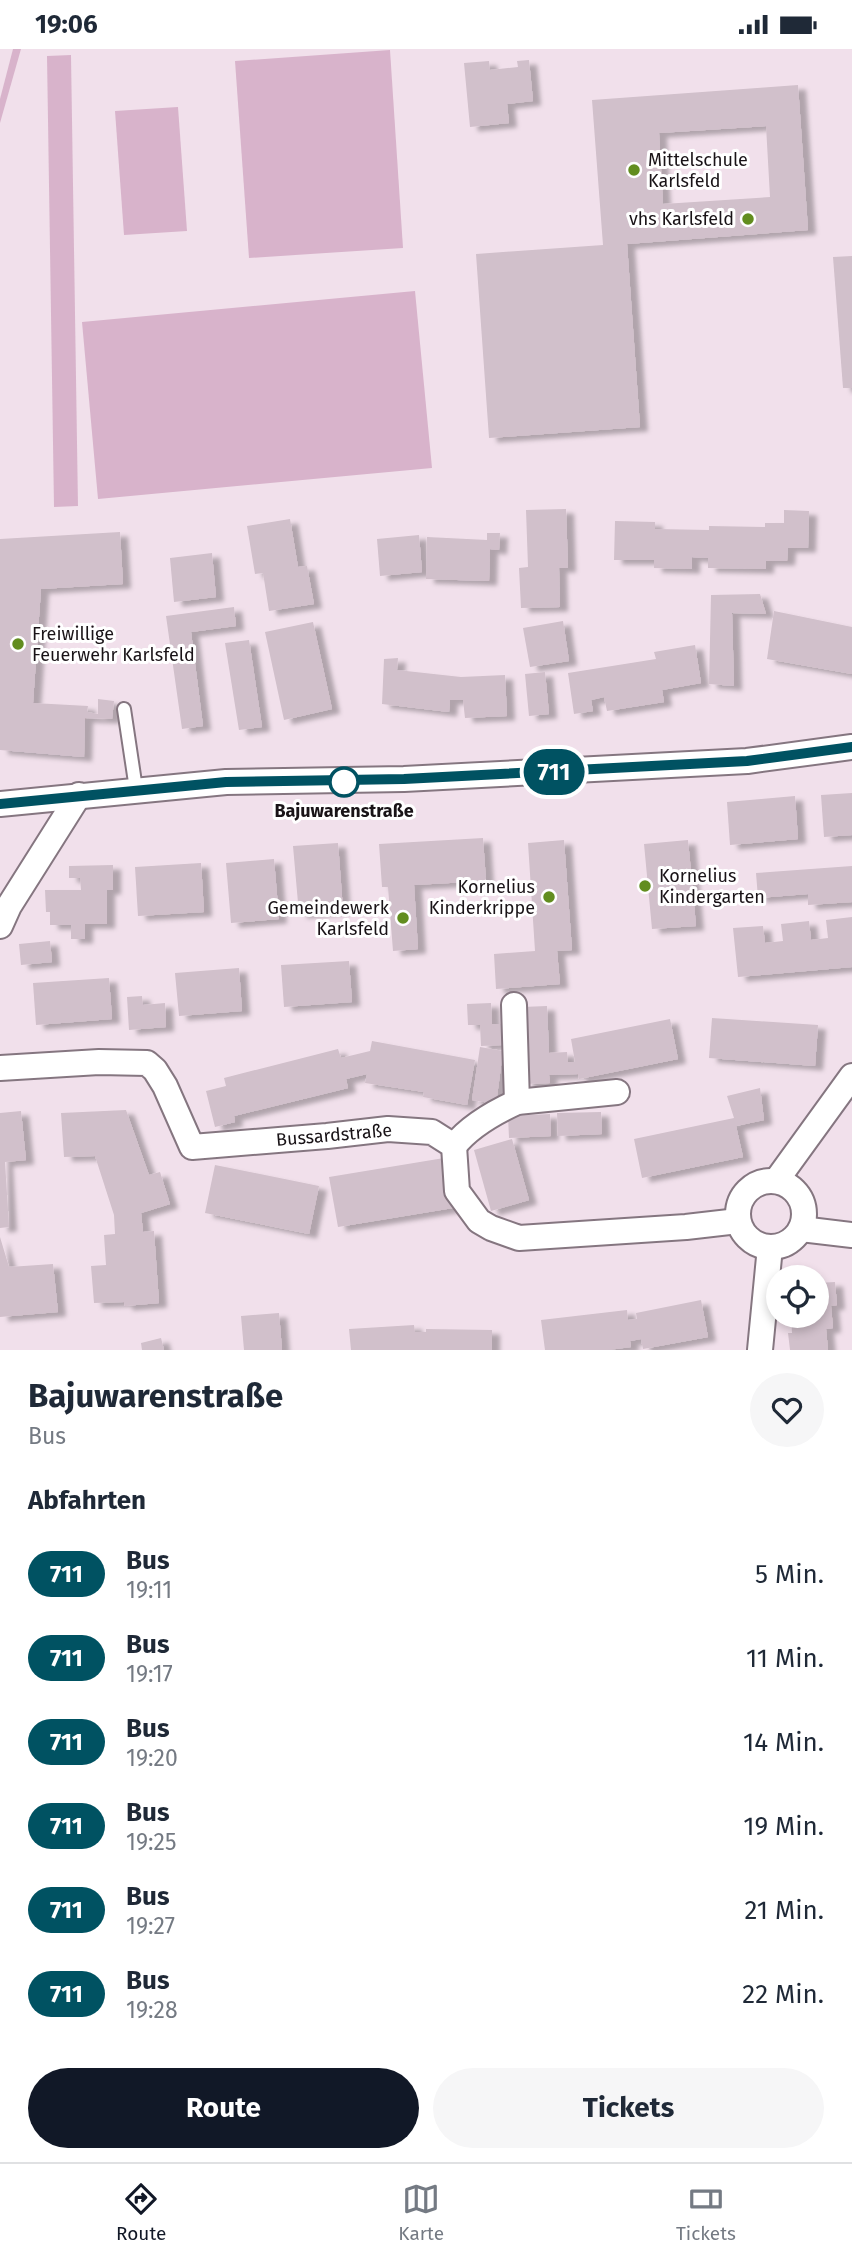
<!DOCTYPE html>
<html lang="de">
<head>
<meta charset="utf-8">
<style>
	body { margin:0; font-family:"Fira Sans",sans-serif; background:#f6f6f7; color:#1f2937; height:100vh; display:flex; flex-direction:column; font-size:26px; white-space:nowrap }
	* { box-sizing:border-box; margin:0 }
	p { font-size:23px; color:#747a83 }
	.icon { flex:none; width:38px; height:38px; fill:none; stroke:currentColor; stroke-width:2; stroke-linecap:round; stroke-linejoin:round }
	.map { position:relative; height:1301px; overflow:hidden }
	.details { display:flex; flex-direction:column; background:#fff; flex:1 }
	.details>* { flex:none }
	.badge { padding:0 14px; border-radius:23px; font-size:24px; line-height:46px }
	.controls { position:absolute; left:766px; top:1216px; display:grid; gap:14px }
	.controls a { display:grid; place-items:center; width:63px; height:63px; border-radius:50%; background:#fff; box-shadow:0 4px 10px #0003; font-size:35px }
	.map>.badge { position:absolute; translate:-50% -50%; box-shadow:0 0 0 4px #fff }
	h2 { padding:0 28px; font-size:26px; line-height:63px }
	.round { display:grid; place-items:center; flex:none; width:74px; height:74px; border-radius:37px; background:#f6f6f7 }
	.headline { display:flex; align-items:center; justify-content:space-between; height:119px; padding:0 28px }
	h1 { font-size:33px; font-weight:700; line-height:52px }
	.primary-button { display:flex; gap:14px; margin-top:auto; padding:14px 28px }
	.primary-button a { flex:1; height:80px; border-radius:42px; background:#111827; color:#fff; font-size:28px; font-weight:700; line-height:80px; text-align:center }
	.primary-button a+a { background:#f6f6f7; color:#1f2937 }
	ul { padding:0; list-style:none }
	li { display:flex; align-items:center; gap:21px; height:84px; padding:0 28px }
	li div { flex:1 }
	li b { display:block; font-size:26px }
	li em { font-style:normal }
	li .badge { min-width:77px; font-weight:700; text-align:center }
	.status { display:flex; justify-content:space-between; align-items:center; height:49px; padding:0 35px; background:#fff; direction:ltr }
	.status svg { height:19px; fill:currentColor }
	.tab-bar { display:flex; justify-content:space-around; align-items:center; height:98px; border-top:2px solid #e0e1e3; background:#fff; font-size:19px; color:#747a83 }
	.tab-bar a { display:grid; justify-items:center; gap:4px }
	.tab-bar .current { color:#111827 }
	.map>svg:first-child { display:block }
	.green { fill:#d8b3cb }
	.building { fill:#d1c0cb; fill-rule:evenodd; filter:url(#shadow) }
	.lines { fill:none; stroke-linecap:round; stroke-linejoin:round }
	.service-casing { stroke:#857680; stroke-width:16 }
	.minor-casing { stroke:#857680; stroke-width:28 }
	.service { stroke:#fff; stroke-width:12 }
	.minor { stroke:#fff; stroke-width:24 }
	.line-casing { stroke:#fff; stroke-width:16 }
	.line { stroke:#005262; stroke-width:10 }
	.poi-dot { fill:#628d1f; stroke:#fff; stroke-width:2.5 }
	.stop-dot { fill:#fff; stroke:#005262; stroke-width:3.5 }
	.labels { text-anchor:middle; stroke-width:6; stroke-linejoin:round; paint-order:stroke }
	.poi-label { font-size:18px; fill:#191317; stroke:#fff; text-anchor:start }
	.stop-label { font-size:18px; font-weight:bold; fill:#191317; stroke:#fff }
	.street-label { font-size:18px; fill:#191317; stroke:#fff }
</style>
</head>
<body>
<div class="status"><b>19:06</b><svg viewBox="0 0 49 12"><path d="M0 12V9h3v3zM5 12V6h3v6zM10 12V3h3v9zM15 12V0h3v12zM26 1h20v11H26zM47 4h2v5h-2z"/></svg></div>
<div class="map">
<svg width="852" height="1301" viewBox="0 0 852 1301">
	<defs>
		<filter id="shadow"><feDropShadow dx="8" dy="4.5" stdDeviation="2" flood-color="#0004"/></filter>
	</defs>
	<rect width="100%" height="100%" fill="#f1e0eb"/>
	<g class="green">
		<polygon points="13,0 21,0 0,74 0,50"/>
		<polygon points="390,1 403,199 249,209 235,12"/>
		<polygon points="71,6 78,457 54,458 47,7"/>
		<polygon points="178,58 187,182 124,186 115,62"/>
		<polygon points="415,242 432,419 98,450 82,273"/>
	</g>
	<g class="building">
		<polygon points="529,11 533,52 507,55 509,74 470,78 464,14 489,12 490,21 518,18 517,12"/>
		<path d="M798,36L808,181L627,195L640,378L489,389L476,205L603,196L592,51ZM766,77L770,148L663,155L659,84Z"/>
		<polygon points="852,207 852,339 843,339 833,208"/>
		<polygon points="566,460 568,519 559,519 560,558 521,559 519,519 528,518 526,461"/>
		<polygon points="784,461 809,462 808,499 788,499 787,512 766,512 766,520 708,519 708,509 704,509 692,508 692,520 654,519 654,511 614,511 615,472 655,473 655,480 709,481 709,477 765,478 765,474 784,474"/>
		<polygon points="290,470 298,518 307,517 314,555 269,562 263,524 255,525 247,477"/>
		<polygon points="120,483 123,535 41,540 33,654 88,657 87,663 98,665 98,650 114,652 112,670 85,669 84,708 0,701 0,490"/>
		<polygon points="487,484 500,484 499,501 490,500 489,532 426,530 427,488 487,491"/>
		<polygon points="419,486 422,523 380,527 377,490"/>
		<polygon points="212,504 216,548 174,553 170,509"/>
		<polygon points="760,545 766,565 732,564 734,637 709,635 711,546"/>
		<polygon points="234,558 236,577 191,583 203,677 182,680 166,567"/>
		<polygon points="774,562 852,578 852,625 767,610"/>
		<polygon points="563,572 569,612 530,618 523,579"/>
		<polygon points="313,573 332,660 284,671 265,583"/>
		<polygon points="249,591 262,678 239,681 225,594"/>
		<polygon points="695,596 701,634 662,641 664,653 607,662 604,648 591,651 593,662 574,665 568,624 656,610 654,603"/>
		<polygon points="398,609 397,621 461,628 505,626 507,667 465,669 463,651 450,651 449,663 382,655 384,610"/>
		<polygon points="545,623 549,665 529,667 525,625"/>
		<polygon points="852,744 852,786 824,788 821,746"/>
		<polygon points="795,747 798,790 730,796 727,753"/>
		<polygon points="483,789 486,832 414,836 418,900 393,902 388,838 382,838 379,795"/>
		<polygon points="564,791 572,901 557,902 560,935 496,940 494,905 535,902 528,794"/>
		<polygon points="688,791 696,877 652,880 644,795"/>
		<polygon points="338,794 343,861 299,865 293,797"/>
		<polygon points="274,810 279,870 231,874 226,814"/>
		<polygon points="201,814 204,863 138,867 135,818"/>
		<polygon points="113,816 113,841 107,841 107,875 85,875 85,890 71,890 71,876 50,876 50,863 46,863 45,841 81,841 80,829 69,829 69,817"/>
		<polygon points="852,817 852,853 808,856 808,845 758,849 756,824"/>
		<polygon points="852,868 852,918 738,928 733,879 763,877 765,894 783,892 781,875 809,872 811,891 828,889 826,871"/>
		<polygon points="50,892 52,913 21,916 19,895"/>
		<polygon points="349,912 352,953 284,958 281,916"/>
		<polygon points="239,919 242,962 179,967 175,924"/>
		<polygon points="109,929 112,970 36,976 33,934"/>
		<polygon points="142,947 143,956 165,954 166,978 129,981 127,948"/>
		<polygon points="491,954 492,975 501,975 502,996 481,997 480,976 468,976 467,955"/>
		<polygon points="547,957 549,1004 567,1003 568,1013 575,1013 571,990 670,970 678,1010 579,1030 578,1025 549,1026 550,1034 525,1035 522,958"/>
		<polygon points="712,969 818,976 815,1017 709,1009"/>
		<polygon points="372,992 475,1011 467,1056 423,1048 424,1043 365,1034 367,1025 346,1030 348,1039 234,1067 235,1073 215,1078 206,1042 226,1037 224,1029 338,1000 341,1009 370,1002"/>
		<polygon points="480,998 503,1002 496,1055 472,1051"/>
		<polygon points="760,1039 764,1071 736,1077 743,1108 642,1129 634,1090 734,1069 727,1047"/>
		<polygon points="126,1061 149,1126 160,1123 170,1155 141,1164 143,1183 154,1182 159,1254 125,1257 124,1253 94,1254 91,1217 106,1216 104,1186 115,1185 114,1166 95,1107 64,1108 61,1064"/>
		<polygon points="21,1062 26,1111 5,1113 9,1178 0,1179 0,1064"/>
		<polygon points="601,1063 602,1085 558,1087 557,1064"/>
		<polygon points="550,1065 551,1087 509,1089 508,1067"/>
		<polygon points="512,1090 529,1151 491,1162 474,1101"/>
		<polygon points="444,1109 453,1159 338,1178 329,1128"/>
		<polygon points="215,1116 319,1137 309,1185 205,1164"/>
		<polygon points="0,1188 9,1218 53,1215 58,1263 0,1268"/>
		<polygon points="835,1233 837,1256 831,1257 833,1279 826,1280 828,1301 790,1301 788,1284 792,1284 791,1267 817,1267 817,1234"/>
		<polygon points="701,1251 708,1288 643,1300 641,1290 630,1292 631,1298 608,1301 545,1301 541,1271 627,1261 628,1271 637,1270 636,1264"/>
		<polygon points="279,1264 282,1301 244,1301 241,1267"/>
		<polygon points="414,1276 415,1283 426,1283 426,1280 492,1281 492,1301 351,1301 349,1280"/>
		<polygon points="161,1289 164,1301 142,1301 141,1294"/>
	</g>
	<g class="lines">
		<g class="service-casing">
			<polyline id="service" points="124,660 136,740"/>
		</g>
		<g class="minor-casing">
			<g id="minor">
				<polyline points="0,755 226,733 404,730 747,712 852,698"/>
				<polyline points="0,877 9,857 79,746"/>
				<polyline points="514,956 517,1053"/>
				<polyline points="0,1019 99,1013 147,1014 155,1021 165,1037 192,1098 327,1087 388,1080 432,1083 454,1097 457,1142 479,1172 491,1179 519,1189 686,1178 738,1172"/>
				<path d="M454,1097C469,1078 495,1063 517,1053L617,1043"/>
				<circle cx="771" cy="1165" r="33"/>
				<polyline points="776,1132 852,1027"/>
				<polyline points="801,1180 852,1186"/>
				<polyline points="760,1301 770,1198"/>
			</g>
		</g>
		<use href="#service" class="service"/>
		<use href="#minor" class="minor"/>
	</g>
	<g class="lines">
		<g class="line-casing">
			<polyline id="line" points="0,755 226,733 404,730 747,712 852,698"/>
		</g>
		<use href="#line" class="line"/>
	</g>
	<g class="poi-dot">
		<circle cx="634" cy="121" r="7"/>
		<circle cx="748" cy="170" r="7"/>
		<circle cx="18" cy="595" r="7"/>
		<circle cx="645" cy="837" r="7"/>
		<circle cx="549" cy="848" r="7"/>
		<circle cx="403" cy="869" r="7"/>
	</g>
	<circle class="stop-dot" cx="344" cy="733" r="14"/>
	<g class="labels">
		<g class="poi-label">
			<text x="648" y="117">Mittelschule<tspan x="648" dy="21">Karlsfeld</tspan></text>
			<text x="734" y="176" text-anchor="end">vhs Karlsfeld</text>
			<text x="32" y="591">Freiwillige<tspan x="32" dy="21">Feuerwehr Karlsfeld</tspan></text>
			<text x="659" y="833">Kornelius<tspan x="659" dy="21">Kindergarten</tspan></text>
			<text x="535" y="844" text-anchor="end">Kornelius<tspan x="535" dy="21">Kinderkrippe</tspan></text>
			<text x="389" y="865" text-anchor="end">Gemeindewerk<tspan x="389" dy="21">Karlsfeld</tspan></text>
		</g>
		<g class="stop-label">
			<text x="344" y="768">Bajuwarenstraße</text>
		</g>
		<g class="street-label">
			<text transform="translate(334 1086) rotate(-5)" y="6">Bussardstraße</text>
		</g>
	</g>
</svg>
<div class="controls">
<a><svg class="icon" aria-label="locate" viewBox="0 0 24 24"><circle cx="12" cy="12" r="6"/><path d="M12 2v4M12 18v4M2 12h4M18 12h4"/></svg></a>
</div>
<b class="badge" style="left:554px;top:723px;background:#005262;color:#fff">711</b>
</div>
<section class="details">
<div class="headline"><div><h1>Bajuwarenstraße</h1><p>Bus</p></div><a class="round"><svg class="icon" aria-label="heart" viewBox="0 0 24 24"><path d="M12 20l-8-8c-3-5 5-10 8-4 3-6 11-1 8 4z"/></svg></a></div>
<h2>Abfahrten</h2>
<ul>
<li><span class="badge" style="background:#005262;color:#fff">711</span><div><b>Bus</b><p>19:11</p></div><em>5 Min.</em></li>
<li><span class="badge" style="background:#005262;color:#fff">711</span><div><b>Bus</b><p>19:17</p></div><em>11 Min.</em></li>
<li><span class="badge" style="background:#005262;color:#fff">711</span><div><b>Bus</b><p>19:20</p></div><em>14 Min.</em></li>
<li><span class="badge" style="background:#005262;color:#fff">711</span><div><b>Bus</b><p>19:25</p></div><em>19 Min.</em></li>
<li><span class="badge" style="background:#005262;color:#fff">711</span><div><b>Bus</b><p>19:27</p></div><em>21 Min.</em></li>
<li><span class="badge" style="background:#005262;color:#fff">711</span><div><b>Bus</b><p>19:28</p></div><em>22 Min.</em></li>
</ul>
<div class="primary-button"><a>Route</a><a>Tickets</a></div>
</section>
<nav class="tab-bar">
<a class="current"><svg class="icon" aria-label="directions" viewBox="0 0 24 24"><path d="M12 3l9 9-9 9-9-9zM9 14v-3h6M13 9l2 2-2 2"/></svg>Route</a>
<a><svg class="icon" aria-label="map" viewBox="0 0 24 24"><path d="M3 6l6-2 6 2 6-2v14l-6 2-6-2-6 2zM9 4v14M15 6v14"/></svg>Karte</a>
<a><svg class="icon" aria-label="tickets" viewBox="0 0 24 24"><path d="M3 7h18v10H3zM15 7v10"/></svg>Tickets</a>
</nav>
</body>
</html>
